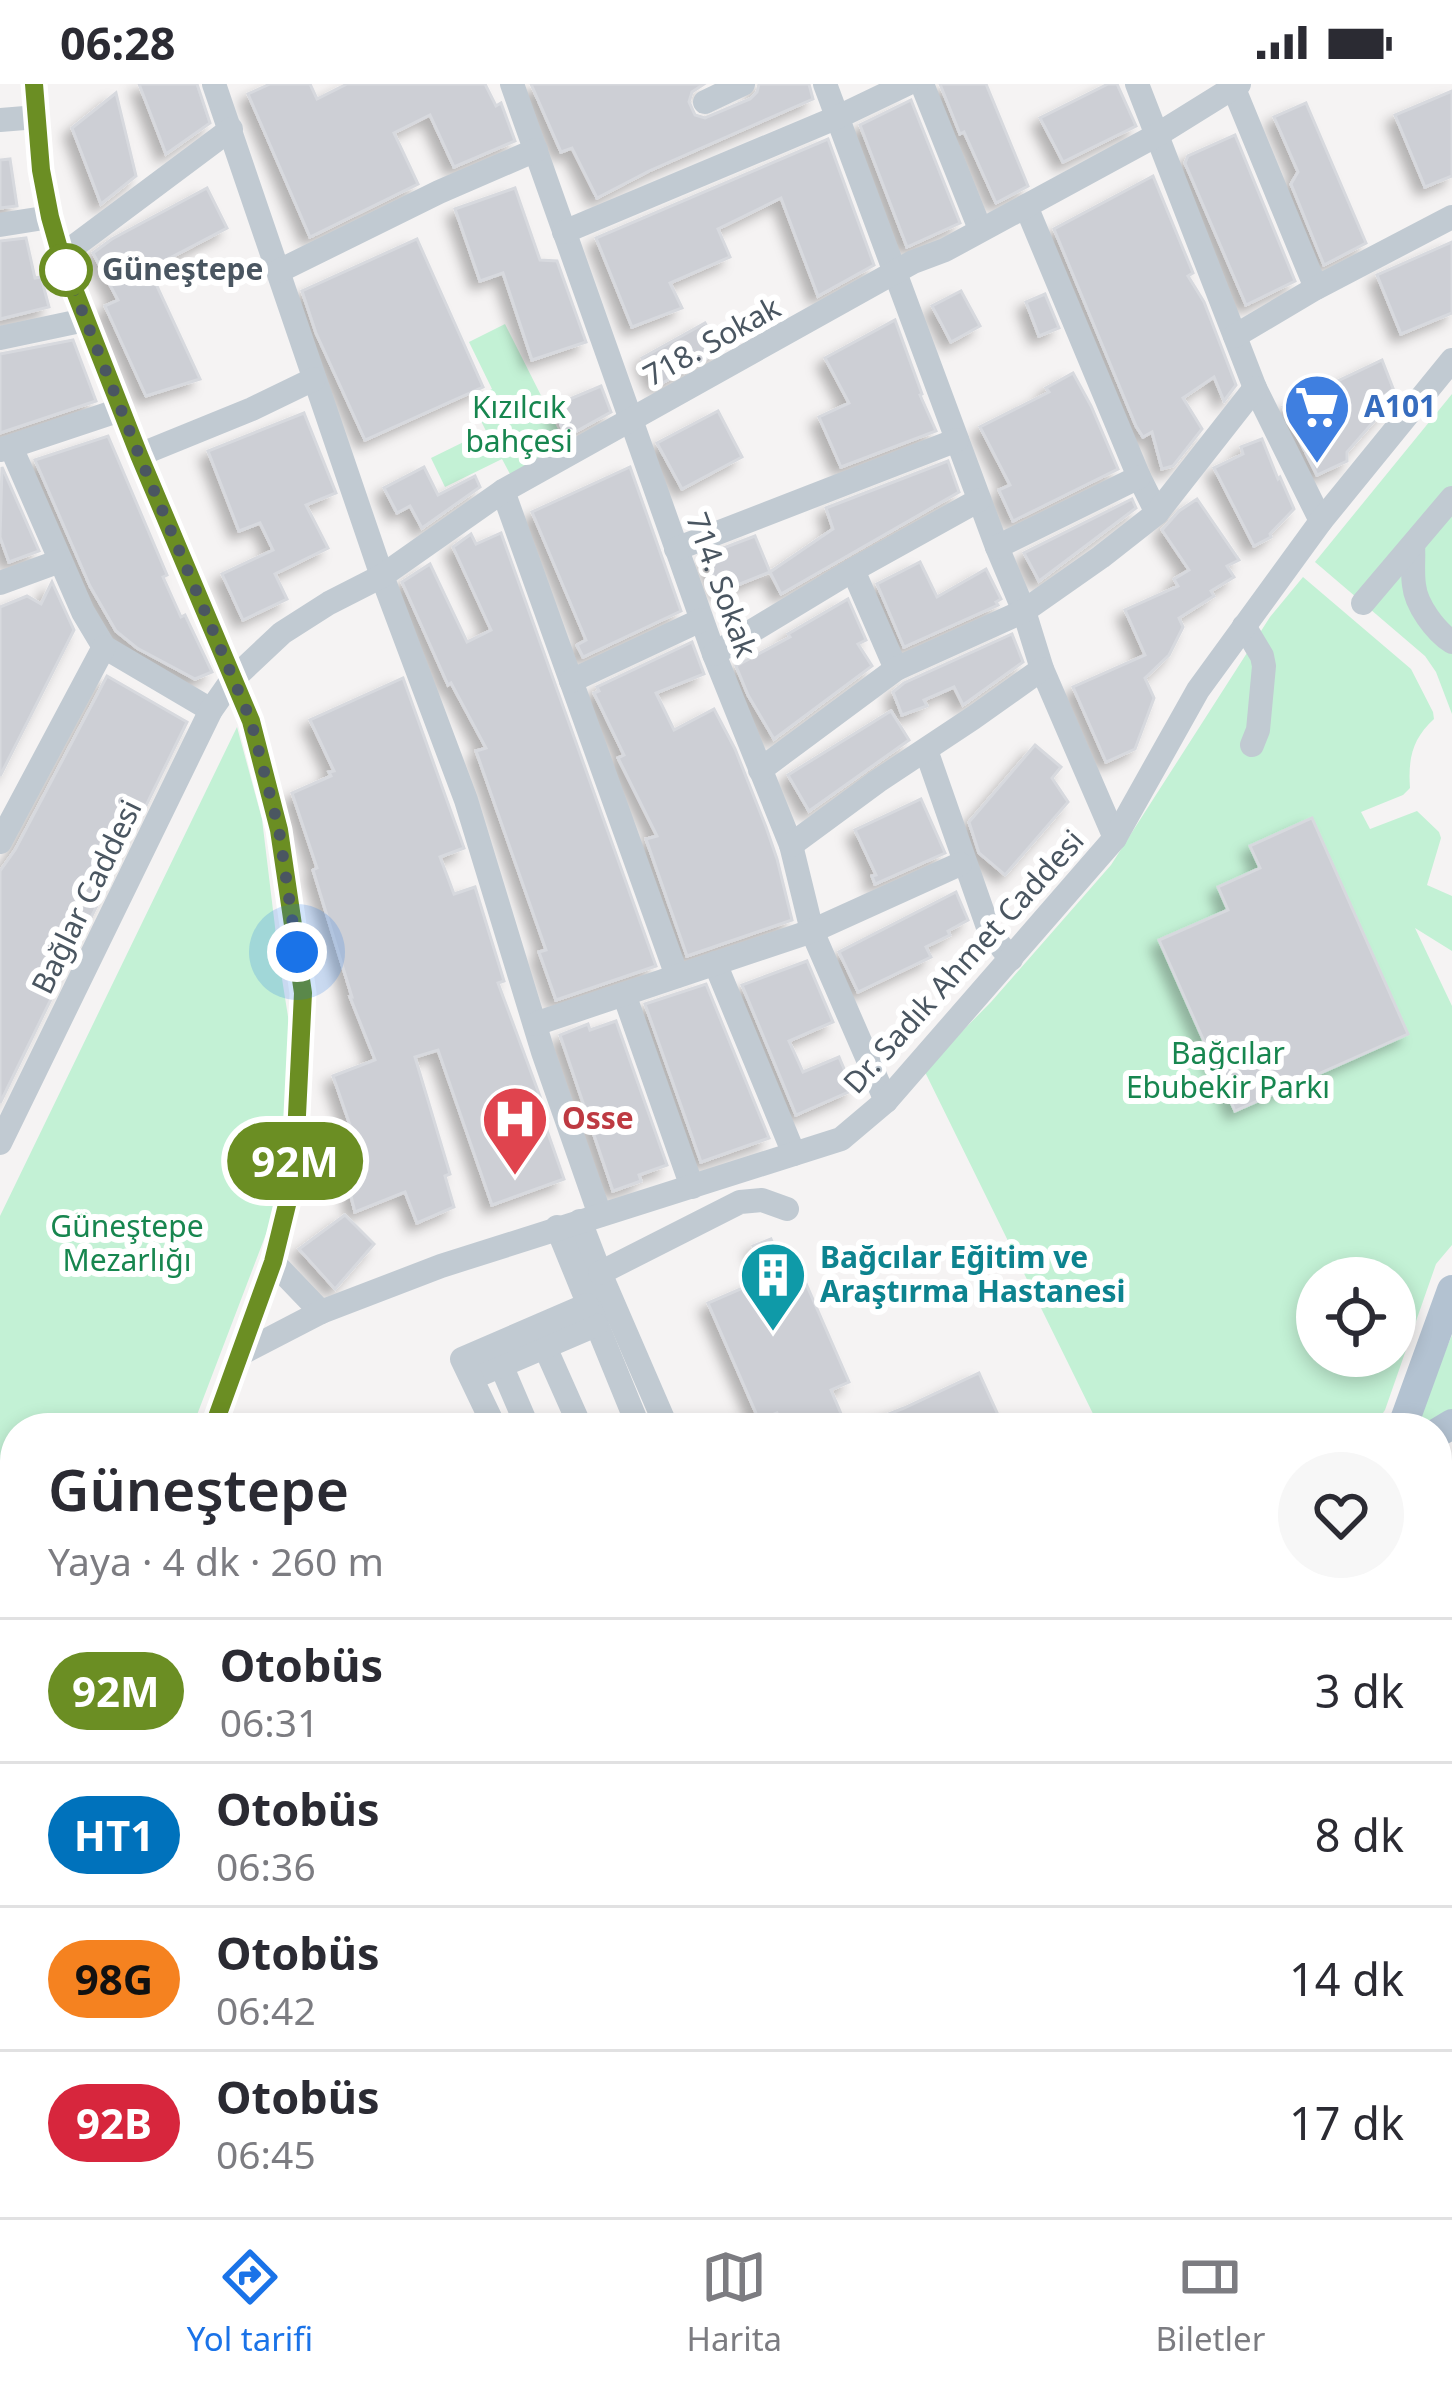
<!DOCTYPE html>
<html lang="tr">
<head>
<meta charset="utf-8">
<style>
	body { margin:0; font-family:"Noto Sans",sans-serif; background:#f7f7f7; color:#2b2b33; height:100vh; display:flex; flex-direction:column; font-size:45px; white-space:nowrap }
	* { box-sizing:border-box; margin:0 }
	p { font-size:39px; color:#7c7c81 }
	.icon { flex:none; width:66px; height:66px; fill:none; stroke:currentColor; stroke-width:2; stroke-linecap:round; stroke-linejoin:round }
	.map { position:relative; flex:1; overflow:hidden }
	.side { position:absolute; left:0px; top:1329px; width:1452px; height:804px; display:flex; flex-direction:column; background:#fff; border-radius:48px 48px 0 0; box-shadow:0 6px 18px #0003 }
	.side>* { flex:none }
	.badge { padding:0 24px; border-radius:39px; font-size:42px; line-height:78px }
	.fabs { position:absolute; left:1296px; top:1173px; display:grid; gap:24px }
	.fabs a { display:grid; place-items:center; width:120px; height:120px; border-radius:50%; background:#fff; box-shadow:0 6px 18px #0003; font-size:60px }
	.you { position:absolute; width:60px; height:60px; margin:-30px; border:9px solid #fff; border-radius:50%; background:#1a73e8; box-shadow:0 0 0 18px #1a73e833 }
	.map>.badge { position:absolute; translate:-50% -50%; box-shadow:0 0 0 6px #fff }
	.round { display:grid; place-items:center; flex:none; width:126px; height:126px; border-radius:63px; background:#f7f7f7 }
	.overview { display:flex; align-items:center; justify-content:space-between; height:204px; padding:0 48px }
	h1 { font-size:57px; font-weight:600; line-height:90px }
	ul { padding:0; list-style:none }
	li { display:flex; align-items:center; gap:36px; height:144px; padding:0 48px; border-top:3px solid #e1e1e2 }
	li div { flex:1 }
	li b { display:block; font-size:45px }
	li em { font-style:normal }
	li .badge { min-width:132px; font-weight:700; text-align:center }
	.status { display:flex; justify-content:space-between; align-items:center; height:84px; padding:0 60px; background:#fff; direction:ltr }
	.status svg { height:33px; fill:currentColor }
	.dock { display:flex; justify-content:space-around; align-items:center; height:168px; border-top:3px solid #e1e1e2; background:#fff; font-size:33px; color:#7c7c81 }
	.dock a { display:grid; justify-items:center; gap:6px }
	.dock .on { color:#1a73e8 }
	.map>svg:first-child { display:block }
	.green { fill:#c3f1d5; fill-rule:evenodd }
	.building { fill:#cdcfd5; stroke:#d7d9de; stroke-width:3; filter:url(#shadow) }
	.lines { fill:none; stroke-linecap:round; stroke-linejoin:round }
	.minor { stroke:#c1cad2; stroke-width:24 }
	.major { stroke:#b3c2d1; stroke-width:30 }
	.line-casing { stroke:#fff; stroke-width:27 }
	.line { stroke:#6b8e23; stroke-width:18 }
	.walk { stroke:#4a5661; stroke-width:12; stroke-dasharray:0 21.6 }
	.stop-dot { fill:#fff; stroke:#6b8e23; stroke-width:6 }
	.labels { text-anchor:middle; stroke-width:12; stroke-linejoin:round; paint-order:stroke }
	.stop-label { font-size:30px; font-weight:bold; fill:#4a5661; stroke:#fff; text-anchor:start }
	.street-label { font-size:30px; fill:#4a5661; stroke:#fff }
	.shop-label { font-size:30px; font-weight:bold; fill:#366cbe; stroke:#fff; text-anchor:start }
	.park-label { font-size:30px; fill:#17864f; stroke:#fff }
	.health-label { font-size:30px; font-weight:bold; fill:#be3a42; stroke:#fff; text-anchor:start }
	.culture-label { font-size:30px; font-weight:bold; fill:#0d838f; stroke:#fff; text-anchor:start }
</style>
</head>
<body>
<div class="status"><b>06:28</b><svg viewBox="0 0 49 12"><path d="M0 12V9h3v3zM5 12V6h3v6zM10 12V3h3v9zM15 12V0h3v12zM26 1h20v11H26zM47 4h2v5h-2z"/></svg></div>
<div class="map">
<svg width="1452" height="2133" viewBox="0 0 1452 2133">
	<defs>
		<filter id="shadow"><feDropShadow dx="-8" dy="8" stdDeviation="6" flood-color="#0004"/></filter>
	</defs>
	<rect width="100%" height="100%" fill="#f5f3f3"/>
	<g class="green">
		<polygon points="505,240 567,363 511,392 502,375 445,403 431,374 486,347 471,317 492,305 469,258"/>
		<polygon points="1452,310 1452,630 1436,588 1425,572 1315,478"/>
		<path d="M1303,493L1411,585L1433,628L1434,635C1412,655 1408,675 1410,704L1403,711L1361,728L1370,745L1417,727L1439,748L1441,754L1427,801L1452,812V867L1415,844L1452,922V1161L1436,1180L1385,1326L1373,1344H1100L924,986L991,918L1111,781L1270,533ZM1317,1194H1395V1272H1317Z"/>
		<polygon points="237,643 262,735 279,876 294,970 295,1074 192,1344 15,1344 15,1756 0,1767 0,1132"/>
		<polygon points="1452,1251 1452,1326 1423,1344 1413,1344"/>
		<polygon points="171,2118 380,2118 352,2133 159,2133"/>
	</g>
	<g class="building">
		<polygon points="139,0 197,0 210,39 166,70"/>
		<polygon points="270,0 310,0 317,15 347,0 485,0 496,22 501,19 515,57 454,83 430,31 394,49 418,100 310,153 248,10"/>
		<polygon points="531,0 704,0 692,8 689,18 695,31 705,34 750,15 757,8 759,0 809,0 813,15 649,87 597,114 572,64 561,68"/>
		<polygon points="940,0 986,0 1028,102 996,119 964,48 960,50"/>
		<polygon points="1108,0 1117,0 1136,42 1063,78 1040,34"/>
		<polygon points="1452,7 1452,92 1425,103 1395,31"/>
		<polygon points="116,9 136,92 101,120 72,44"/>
		<polygon points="911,16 960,139 907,163 860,41"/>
		<polygon points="1306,19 1366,159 1324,181 1291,100 1298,88 1274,33"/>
		<polygon points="1235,51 1295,197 1246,221 1185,79 1188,72"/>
		<polygon points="828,55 874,181 818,212 781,114 718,145 730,173 670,199 682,224 632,243 596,154"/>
		<polygon points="10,75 17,122 0,124 0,76"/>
		<polygon points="1153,92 1193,189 1188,192 1204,218 1236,301 1224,317 1214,293 1183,314 1202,345 1173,382 1162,385 1152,348 1143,353 1136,342 1054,145"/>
		<polygon points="207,104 227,144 149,185 200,295 146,312 105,222 118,216 93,169 112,155"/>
		<polygon points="515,104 540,176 557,177 586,258 532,276 503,189 480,197 455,125"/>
		<polygon points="26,154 35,194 41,193 49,223 0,235 0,157"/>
		<polygon points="417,155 483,303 365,356 316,249 302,207"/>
		<polygon points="1452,158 1452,229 1401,250 1377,191"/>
		<polygon points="961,207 980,242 951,258 932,222"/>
		<polygon points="1045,210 1059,244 1039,252 1026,218"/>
		<polygon points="895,236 922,310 920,311 936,347 841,383 819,333 849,319 825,274"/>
		<polygon points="705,239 721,266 657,302 642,274"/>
		<polygon points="73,256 96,317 0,349 0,270"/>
		<polygon points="1382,276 1396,312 1347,368 1347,377 1317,391 1283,323"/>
		<polygon points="1073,289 1091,322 1118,385 1013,437 999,406 1010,401 980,343 1049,308 1046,304"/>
		<polygon points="601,302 611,328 566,353 553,322"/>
		<polygon points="718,327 742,373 682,405 657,359"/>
		<polygon points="304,329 336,409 306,421 328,464 275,490 287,515 243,536 222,490 273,466 260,439 239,447 208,367"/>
		<polygon points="108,352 167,491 163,493 181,533 185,531 212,588 195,595 137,564 116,547 90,502 35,376"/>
		<polygon points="1262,355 1278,395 1280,393 1294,425 1270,450 1271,453 1254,462 1214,384 1243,370 1241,363"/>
		<polygon points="948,377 959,408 781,510 770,488 833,445 826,424"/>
		<polygon points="2,383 39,467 9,478 0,453"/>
		<polygon points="424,383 438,411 475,392 480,403 422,444 410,422 397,429 384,404"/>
		<polygon points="630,383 681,527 583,573 577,561 586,556 532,428"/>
		<polygon points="1132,415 1136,424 1039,497 1024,469"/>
		<polygon points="1197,415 1239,476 1227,482 1234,493 1211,507 1214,512 1179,534 1183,543 1169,571 1145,594 1154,614 1135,665 1106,678 1073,603 1145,571 1125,526 1178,502 1174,495 1189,486 1162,446 1179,427"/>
		<polygon points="501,449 656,882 556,916 539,868 546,866 476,667 486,664 451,599 448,601 402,498 430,480 467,558 491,546 453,463 471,450 476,460"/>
		<polygon points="755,452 770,488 720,508 705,471"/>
		<polygon points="920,478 937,513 986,485 1001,515 996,518 998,521 904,563 877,500"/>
		<polygon points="52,498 74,546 0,692 0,523 27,512 41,520"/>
		<polygon points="848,515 866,556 858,560 872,582 774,655 748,611 736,582 790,553 788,550"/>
		<polygon points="1012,550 1023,578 963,621 954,603 924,616 927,622 902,631 893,608 904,599"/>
		<polygon points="692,558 704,590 656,609 674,646 714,625 735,665 766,743 777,775 792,836 687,872 646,755 657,752 618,674 624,671 594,609 599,607 597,603"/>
		<polygon points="107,592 187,638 0,1019 0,787 15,766"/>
		<polygon points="403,594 464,764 440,773 454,810 475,803 504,897 498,899 548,1034 543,1035 564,1095 492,1121 438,966 415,973 450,1090 445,1092 454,1123 417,1139 405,1108 355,1128 334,1047 350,1041 333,992 375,976 350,913 352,913 313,786 317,784 292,709 331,692 329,688 334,687 310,636"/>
		<polygon points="891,627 909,656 809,727 788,691"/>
		<polygon points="1035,661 1061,683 1052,694 1068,718 1005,791 979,769 969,738"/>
		<polygon points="921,715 945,769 875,800 872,792 876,791 855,746"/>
		<polygon points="1312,734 1408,950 1235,1027 1159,856 1228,826 1218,803 1260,784 1250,762"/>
		<polygon points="956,808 968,836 948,847 950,851 926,863 931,873 858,908 839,868"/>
		<polygon points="807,877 833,938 789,957 803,988 839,973 853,1006 796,1031 742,901"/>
		<polygon points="706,900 769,1054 701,1078 645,920"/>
		<polygon points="616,937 667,1081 639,1091 641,1097 613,1107 560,951 588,940 590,946"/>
		<polygon points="345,1131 374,1160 335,1205 299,1165"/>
		<polygon points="771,1155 784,1185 797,1179 849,1298 831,1306 847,1344 783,1344 777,1329 759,1336 708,1219 766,1194 753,1162"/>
		<polygon points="979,1289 1004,1344 854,1344 904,1324"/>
		<polygon points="1437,1482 1452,1490 1452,1611 1437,1603 1437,1545 1443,1539 1437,1533"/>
		<polygon points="1437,1643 1452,1651 1452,1698 1437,1712"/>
		<polygon points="1437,1803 1452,1811 1452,1926 1443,1919 1437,1918"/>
		<polygon points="1437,1959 1446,1966 1452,1967 1452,2023 1437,2016"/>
		<polygon points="22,2118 112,2118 104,2133 15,2133"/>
		<polygon points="644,2118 684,2118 692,2133 653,2133"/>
		<polygon points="798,2118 868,2118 873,2133 802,2133"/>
		<polygon points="939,2118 1004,2118 1007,2133 942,2133"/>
		<polygon points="1065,2118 1130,2118 1118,2133 1083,2133"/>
		<polygon points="1300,2118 1409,2118 1415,2133 1306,2133"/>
	</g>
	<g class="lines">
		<g class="minor">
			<polyline points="34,0 41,86 50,133 61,172 139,371 251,637 279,746 303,909 294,1092 273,1178 213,1344"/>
			<polyline points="214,0 382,492 466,716 543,968 600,1131"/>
			<polyline points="512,0 714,570 791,761 812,847 886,1017"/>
			<polyline points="825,0 997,463 1024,527 1042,585 1115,754"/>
			<polyline points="922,0 980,145"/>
			<polyline points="1137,0 1255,304 1321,437"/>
			<polyline points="1232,0 1316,204"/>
			<polyline points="705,18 743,0"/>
			<polyline points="0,36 37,33"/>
			<polyline points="1026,122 1139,393 1157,429"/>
			<polyline points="0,141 50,133"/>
			<polyline points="564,148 838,33 907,0"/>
			<polyline points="61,172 231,45"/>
			<polyline points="279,187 439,108 536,66"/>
			<polyline points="1235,252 1316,204 1452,133"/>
			<polyline points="0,254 85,236"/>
			<polyline points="11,363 83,528 104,563 211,626"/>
			<polyline points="0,366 120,326"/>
			<polyline points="139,371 252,325 314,295"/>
			<polyline points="503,407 677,892"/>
			<path d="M1413,461C1414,474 1412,488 1414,501C1416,521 1435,547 1452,558"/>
			<polyline points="997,463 1139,393"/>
			<polyline points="676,465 957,356"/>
			<polyline points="853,486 896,585"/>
			<polyline points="0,499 60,477"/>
			<polyline points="1363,519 1452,414"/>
			<polyline points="1244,542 1262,572 1264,582 1258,646 1252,661"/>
			<polyline points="714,570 853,486 979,416"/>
			<polyline points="571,597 701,536"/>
			<polyline points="926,666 990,849 1011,875"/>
			<polyline points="760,686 896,585 1024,527 1101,473 1157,429 1255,304"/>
			<polyline points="0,758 104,563"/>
			<polyline points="791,761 878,697 973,634 1042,585"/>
			<polyline points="715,879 794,1070"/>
			<polyline points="624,910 692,1103"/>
			<polyline points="535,940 812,847 960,780"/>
			<polyline points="0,1059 211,626 232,596 282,549 329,519 382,492 503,407 913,178 945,166 1157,51 1239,0"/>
			<polyline points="580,1137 600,1189 667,1344"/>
			<polyline points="557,1143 639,1344"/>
			<polyline points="273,1178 321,1228"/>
			<polyline points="600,1189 740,1118 762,1116 787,1125"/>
			<polyline points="545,1263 581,1344"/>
			<polyline points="242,1269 321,1228 441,1182 841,1055 886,1017 1115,754 1198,606 1321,437 1452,276"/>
			<polyline points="501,1281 528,1344"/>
			<polyline points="472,1294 596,1241"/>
			<polyline points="495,1344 462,1275 587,1221"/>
			<polyline points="1437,1458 1452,1474"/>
			<polyline points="1437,1619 1452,1635"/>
			<polyline points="1437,1773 1452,1759"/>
			<polyline points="1437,1780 1452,1795"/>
			<polyline points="1437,1934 1452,1951"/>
			<polyline points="0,1957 15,1952"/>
			<polyline points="1437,2053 1452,2057"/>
			<polyline points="0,2107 15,2065"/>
			<polyline points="425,2118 437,2133"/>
			<polyline points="1213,2118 1215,2133"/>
			<polyline points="134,2133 142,2118"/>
			<polyline points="326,2133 347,2118"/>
		</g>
		<g class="major">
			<polyline points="1402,1344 1452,1206"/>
			<polyline points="1437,1349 1452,1340"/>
			<polyline points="1437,1412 1452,1401"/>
		</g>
	</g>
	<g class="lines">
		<g class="line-casing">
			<polyline id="line" points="34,0 41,86 50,133 61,172 139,371 251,637 279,746 303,909 294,1092 273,1178 213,1344"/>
		</g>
		<use href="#line" class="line"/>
		<polyline class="walk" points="66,186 139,371 251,637 279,746 297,868"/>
	</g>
	<defs>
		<g id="supermarket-pin" transform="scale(3.45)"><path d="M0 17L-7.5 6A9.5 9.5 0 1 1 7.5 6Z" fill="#3f7fe0" stroke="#fff"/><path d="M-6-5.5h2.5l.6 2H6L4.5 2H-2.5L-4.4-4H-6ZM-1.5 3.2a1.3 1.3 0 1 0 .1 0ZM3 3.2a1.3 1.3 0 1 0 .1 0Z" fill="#fff"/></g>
		<g id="hospital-pin" transform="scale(3.45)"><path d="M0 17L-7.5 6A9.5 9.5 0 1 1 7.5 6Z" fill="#e0444e" stroke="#fff"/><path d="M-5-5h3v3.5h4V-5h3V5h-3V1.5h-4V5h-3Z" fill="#fff"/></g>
		<g id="building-pin" transform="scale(3.45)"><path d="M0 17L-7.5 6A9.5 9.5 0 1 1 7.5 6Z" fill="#0f9aa8" stroke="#fff"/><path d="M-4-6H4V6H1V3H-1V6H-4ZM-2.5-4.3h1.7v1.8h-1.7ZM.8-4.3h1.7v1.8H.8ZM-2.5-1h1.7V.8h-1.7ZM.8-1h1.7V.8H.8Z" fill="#fff"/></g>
	</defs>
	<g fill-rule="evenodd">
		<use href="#supermarket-pin" x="1317" y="323"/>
		<use href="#hospital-pin" x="515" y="1035"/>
		<use href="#building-pin" x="773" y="1191"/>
	</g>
	<circle class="stop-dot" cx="66" cy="186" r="24"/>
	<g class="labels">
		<g class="stop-label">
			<text x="102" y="196">Güneştepe</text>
		</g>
		<g class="street-label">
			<text transform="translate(712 258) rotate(-29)" y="10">718. Sokak</text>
			<text transform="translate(721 501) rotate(70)" y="10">714. Sokak</text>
			<text transform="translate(87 813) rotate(-64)" y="10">Bağlar Caddesi</text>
			<text transform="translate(964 878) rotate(-48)" y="10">Dr. Sadık Ahmet Caddesi</text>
		</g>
		<g class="shop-label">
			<text x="1364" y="333">A101</text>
		</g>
		<g class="park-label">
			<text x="519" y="334">Kızılcık<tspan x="519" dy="34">bahçesi</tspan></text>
			<text x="1228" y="980">Bağcılar<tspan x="1228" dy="34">Ebubekir Parkı</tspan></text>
			<text x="127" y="1153">Güneştepe<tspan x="127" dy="34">Mezarlığı</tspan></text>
		</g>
		<g class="health-label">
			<text x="562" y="1045">Osse</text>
		</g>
		<g class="culture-label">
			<text x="820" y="1184">Bağcılar Eğitim ve<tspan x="820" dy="34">Araştırma Hastanesi</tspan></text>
		</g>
	</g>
</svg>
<div class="fabs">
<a><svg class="icon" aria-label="locate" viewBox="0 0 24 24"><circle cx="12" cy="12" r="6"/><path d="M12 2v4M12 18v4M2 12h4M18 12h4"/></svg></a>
</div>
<div class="you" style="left:297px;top:868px"></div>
<b class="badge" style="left:295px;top:1077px;background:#6b8e23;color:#fff">92M</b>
<section class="side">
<div class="overview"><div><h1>Güneştepe</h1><p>Yaya · 4 dk · 260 m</p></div><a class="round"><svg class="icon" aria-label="heart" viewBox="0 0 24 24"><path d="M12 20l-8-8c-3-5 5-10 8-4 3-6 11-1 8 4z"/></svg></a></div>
<ul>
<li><span class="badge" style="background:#6b8e23;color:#fff">92M</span><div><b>Otobüs</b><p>06:31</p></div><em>3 dk</em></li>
<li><span class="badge" style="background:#0072bc;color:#fff">HT1</span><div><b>Otobüs</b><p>06:36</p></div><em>8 dk</em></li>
<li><span class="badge" style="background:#f58220;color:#111">98G</span><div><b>Otobüs</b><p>06:42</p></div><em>14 dk</em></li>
<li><span class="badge" style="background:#d7263d;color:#fff">92B</span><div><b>Otobüs</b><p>06:45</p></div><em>17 dk</em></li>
</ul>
</section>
</div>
<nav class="dock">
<a class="on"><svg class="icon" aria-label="directions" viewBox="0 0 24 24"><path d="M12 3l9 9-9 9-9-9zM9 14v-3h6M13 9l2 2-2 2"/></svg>Yol tarifi</a>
<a><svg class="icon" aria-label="map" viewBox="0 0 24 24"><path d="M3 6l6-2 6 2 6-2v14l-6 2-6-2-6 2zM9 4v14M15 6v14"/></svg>Harita</a>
<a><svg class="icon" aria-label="tickets" viewBox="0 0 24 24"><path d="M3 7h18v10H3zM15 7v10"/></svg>Biletler</a>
</nav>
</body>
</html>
